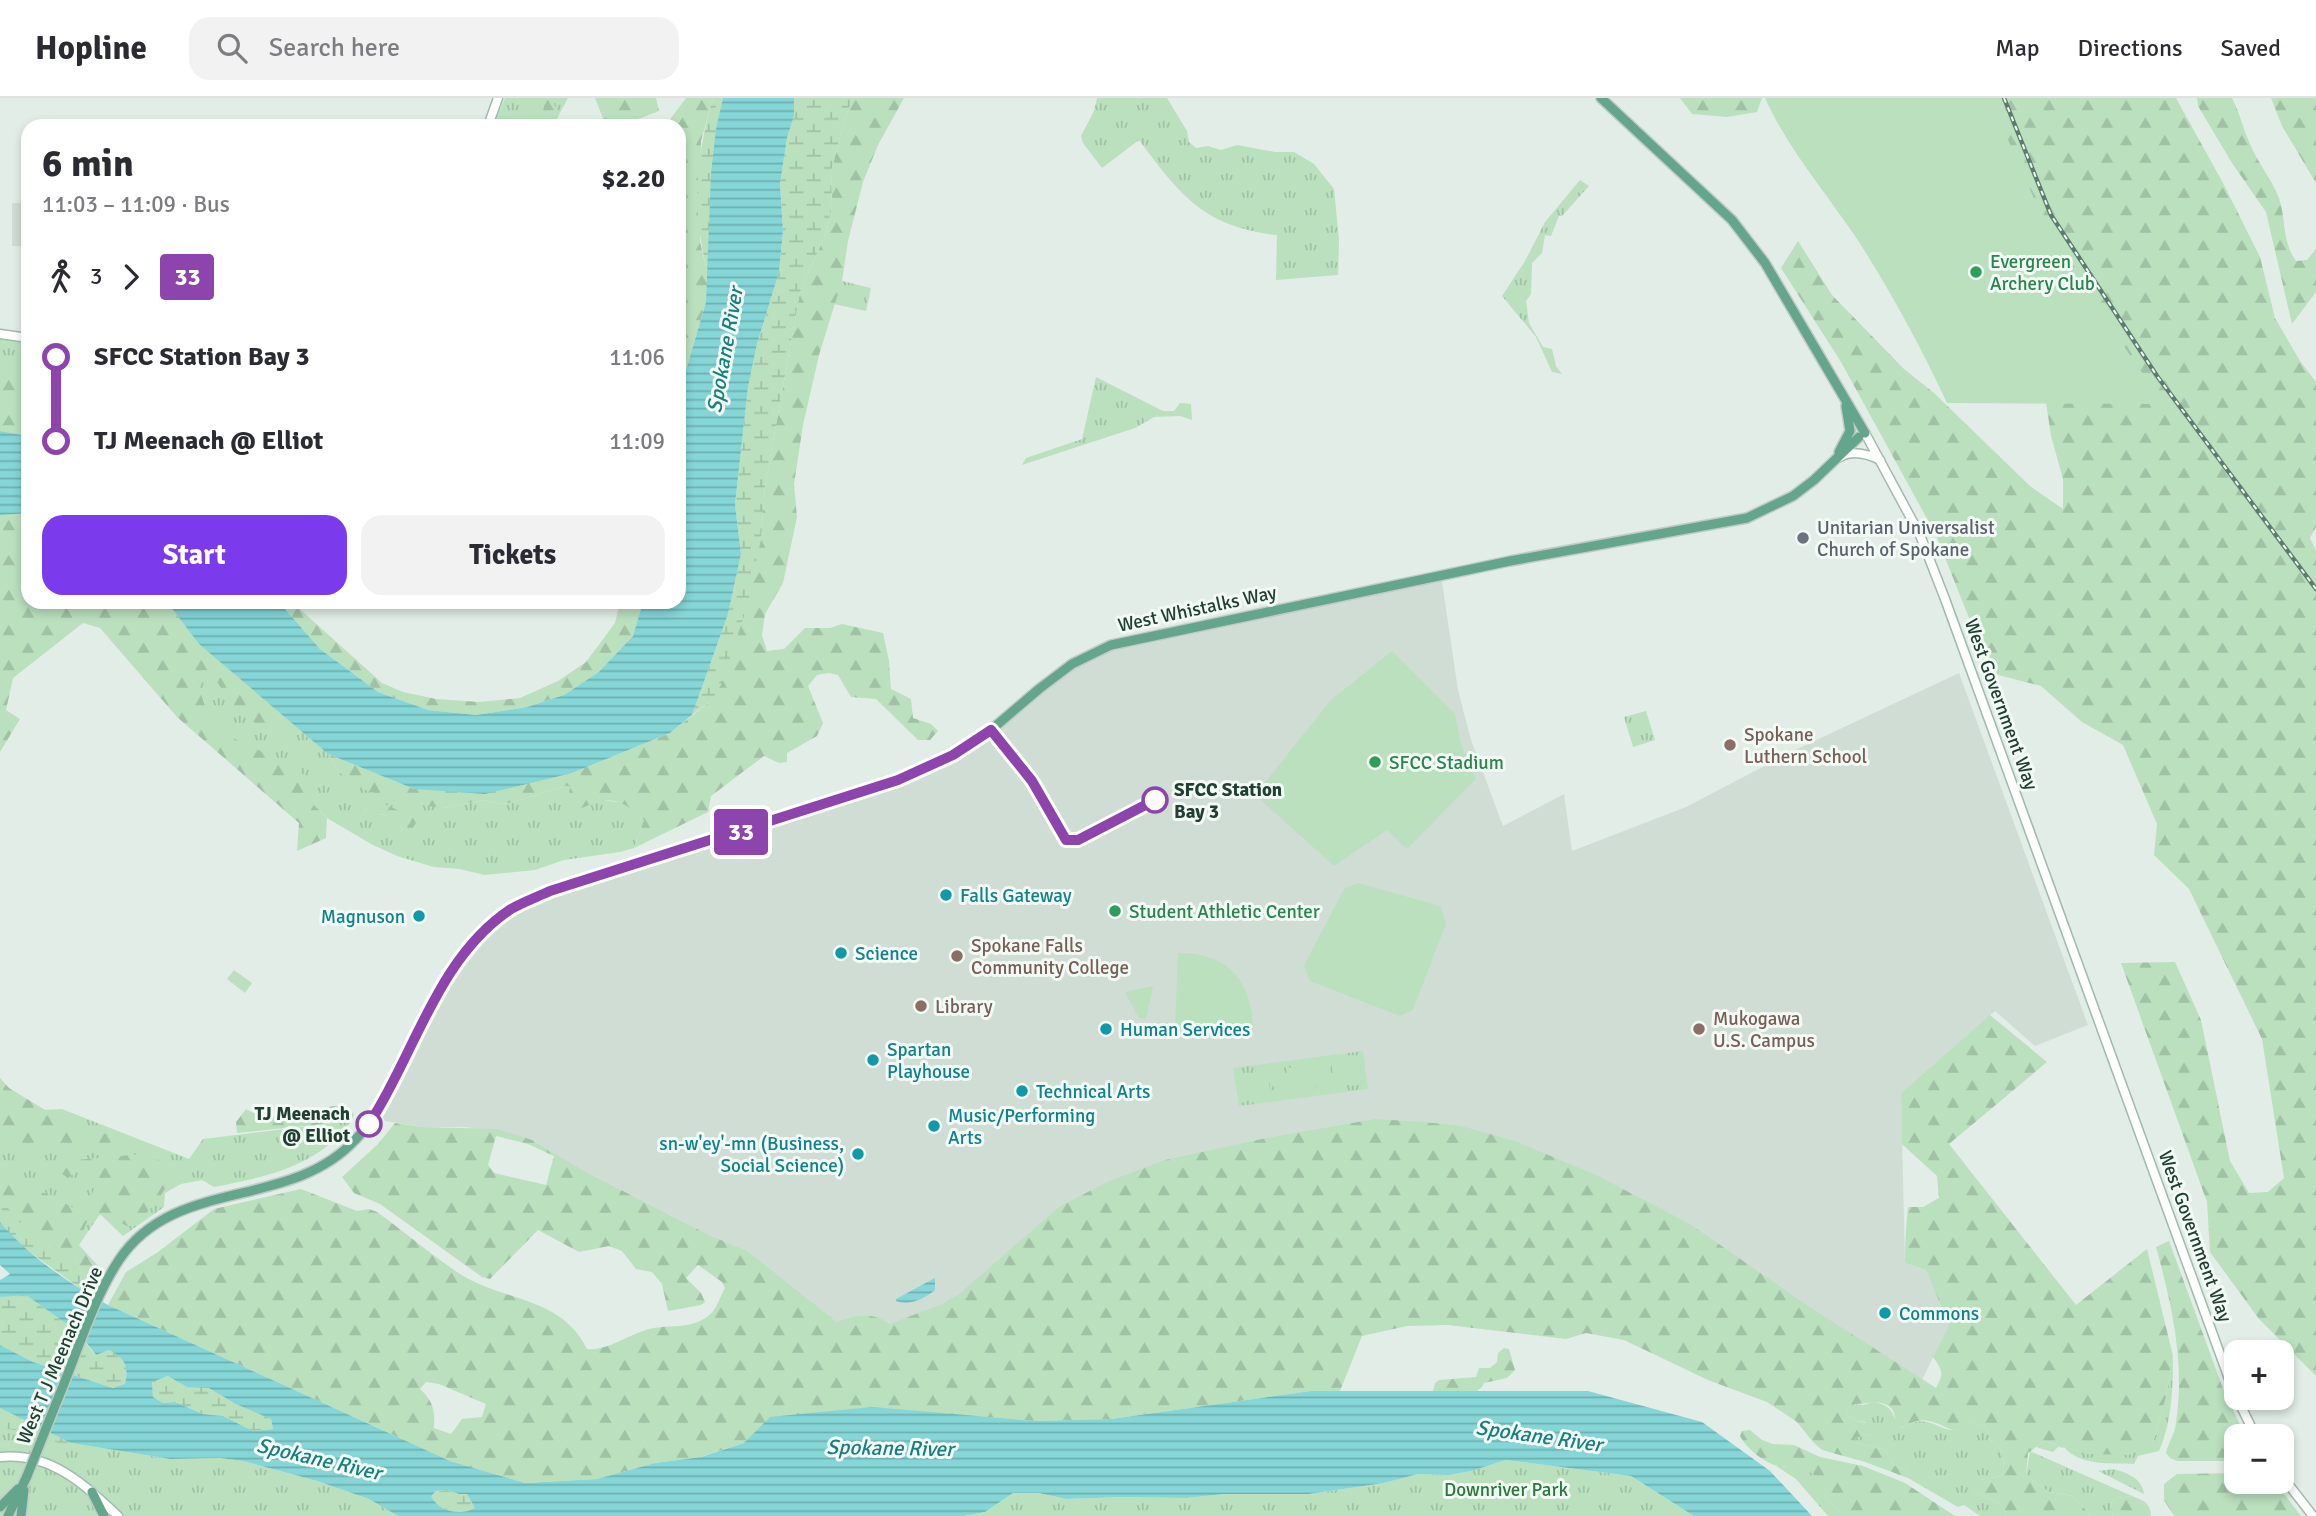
<!DOCTYPE html>
<html lang="en">
<head>
<meta charset="utf-8">
<style>
	body { margin:0; font-family:Signika,sans-serif; background:#f2f2f3; color:#2b2b33; height:100vh; display:flex; flex-direction:column; font-size:26px; white-space:nowrap }
	* { box-sizing:border-box; margin:0 }
	p { font-size:23px; color:#7c7c81 }
	.icon { flex:none; width:38px; height:38px; fill:none; stroke:currentColor; stroke-width:2; stroke-linecap:round; stroke-linejoin:round }
	.map { position:relative; flex:1; overflow:hidden }
	.panel { position:absolute; left:21px; top:21px; width:665px; height:490px; display:flex; flex-direction:column; background:#fff; border-radius:21px; box-shadow:0 4px 10px #0003 }
	.panel>* { flex:none }
	.badge { padding:0 14px; border-radius:5px; font-size:24px; line-height:46px }
	.buttons { position:absolute; left:2224px; top:1242px; display:grid; gap:14px }
	.buttons a { display:grid; place-items:center; width:70px; height:70px; border-radius:14px; background:#fff; box-shadow:0 4px 10px #0003; font-size:35px }
	.map>.badge { position:absolute; translate:-50% -50%; box-shadow:0 0 0 4px #fff }
	.legs { display:flex; align-items:center; gap:10px; height:77px; padding:0 21px; font-size:23px }
	.legs p { margin-inline-start:auto }
	.summary { display:flex; align-items:center; justify-content:space-between; height:119px; padding:0 21px }
	h1 { font-size:38px; font-weight:700; line-height:52px }
	.primary-button { display:flex; gap:14px; margin-top:auto; padding:14px 21px }
	.primary-button a { flex:1; height:80px; border-radius:21px; background:#7c3aed; color:#fff; font-size:28px; font-weight:700; line-height:80px; text-align:center }
	.primary-button a+a { background:#f2f2f3; color:#2b2b33 }
	ul { padding:0 21px; list-style:none }
	li { display:flex; align-items:center; gap:24px; height:84px; font-size:26px }
	li i { display:grid; place-items:center; width:10px; height:100%; margin:0 9px; background:currentColor }
	li i::after { content:''; width:18px; height:18px; margin:-9px; border:5px solid; border-radius:50%; background:#fff }
	li p { margin-inline-start:auto }
	li:first-child i { background:linear-gradient(#0000 50%,currentColor 0) }
	li:last-child i { background:linear-gradient(currentColor 50%,#0000 0) }
	header { display:flex; align-items:center; gap:42px; box-sizing:border-box; height:98px; padding:0 35px; background:#fff; border-bottom:2px solid #e1e1e2 }
	header strong { font-size:33px }
	nav { display:flex; gap:38px; margin-inline-start:auto; font-size:24px }
	.search { width:490px; height:63px; background:#f2f2f3; display:flex; align-items:center; gap:18px; box-sizing:border-box; padding:0 24px; border-radius:21px; color:#7c7c81; font-size:26px }
	.map>svg:first-child { display:block }
	.built { fill:#d0ddd5 }
	.grass { fill:url(#grass-tufts); fill-rule:evenodd }
	.forest { fill:url(#forest-firs); fill-rule:evenodd }
	.wetland { fill:url(#wetland-marsh) }
	.garden { fill:#bae0be }
	.water { fill:url(#water-rules); fill-rule:evenodd }
	.lines { fill:none; stroke-linecap:round; stroke-linejoin:round }
	.secondary-casing { stroke:#a0baad; stroke-width:11 }
	.primary-casing { stroke:#c1cac6; stroke-width:12 }
	.secondary { stroke:#fff; stroke-width:8 }
	.primary { stroke:#63a68b; stroke-width:9 }
	.rail-casing { stroke:#5b7c6e; stroke-width:4.5 }
	.rail { stroke:#f3faf5; stroke-width:2; stroke-dasharray:5; stroke-linecap:butt }
	.primary-bridge-casing { stroke:#c1cac6; stroke-width:12; stroke-linecap:butt }
	.primary-bridge { stroke:#63a68b; stroke-width:9 }
	.line-1-casing { stroke:#fff; stroke-width:16 }
	.line-1 { stroke:#8e44ad; stroke-width:10 }
	.leisure-dot { fill:#2e9e5b; stroke:#f3faf5; stroke-width:2.5 }
	.worship-dot { fill:#6b7280; stroke:#f3faf5; stroke-width:2.5 }
	.education-dot { fill:#8d6e63; stroke:#f3faf5; stroke-width:2.5 }
	.stop-1-dot { fill:#fff; stroke:#8e44ad; stroke-width:3.5 }
	.culture-dot { fill:#0f9aa8; stroke:#f3faf5; stroke-width:2.5 }
	.labels { text-anchor:middle; stroke-width:6; stroke-linejoin:round; paint-order:stroke }
	.leisure-label { font-size:19px; fill:#27864d; stroke:#f3faf5; text-anchor:start }
	.worship-label { font-size:19px; fill:#5b616d; stroke:#f3faf5; text-anchor:start }
	.street-label { font-size:19px; fill:#214033; stroke:#f3faf5 }
	.education-label { font-size:19px; fill:#785e54; stroke:#f3faf5; text-anchor:start }
	.stop-label { font-size:19px; font-weight:bold; fill:#214033; stroke:#f3faf5; text-anchor:start }
	.culture-label { font-size:19px; fill:#0d838f; stroke:#f3faf5; text-anchor:start }
	.park-label { font-size:19px; fill:#277a3b; stroke:#f3faf5 }
	.water-label { font-size:21px; font-style:italic; fill:#167f81; stroke:#f3faf5 }
</style>
</head>
<body>
<header>
<strong>Hopline</strong>
<div class="search"><svg class="icon" aria-label="search" viewBox="0 0 24 24"><circle cx="10" cy="10" r="6"/><path d="M15 15l6 6"/></svg>Search here</div>
<nav><a>Map</a><a>Directions</a><a>Saved</a></nav>
</header>
<div class="map">
<svg width="2316" height="1418" viewBox="0 0 2316 1418">
	<defs>
		<pattern id="grass-tufts" width="24" height="20" patternUnits="userSpaceOnUse" patternTransform="scale(1.75)"><rect width="24" height="20" fill="#bae0be"/><path d="M3 7l-1-3M5 7V3M7 7l1-3M15 17l-1-3M17 17v-4M19 17l1-3" fill="none" stroke="#a0c1a4"/></pattern>
		<pattern id="forest-firs" width="22" height="20" patternUnits="userSpaceOnUse" patternTransform="scale(1.75)"><rect width="22" height="20" fill="#bae0be"/><path d="M5 1l3.5 6h-7zM16 11l3.5 6h-7z" fill="#a0c1a4"/></pattern>
		<pattern id="wetland-marsh" width="20" height="14" patternUnits="userSpaceOnUse" patternTransform="scale(1.75)"><rect width="20" height="14" fill="#bae0be"/><path d="M1 5h8M5 5V1M11 12h8M15 12V8" fill="none" stroke="#a0c1a4"/></pattern>
		<pattern id="water-rules" width="6" height="5" patternUnits="userSpaceOnUse" patternTransform="scale(1.75)"><rect width="6" height="5" fill="#86d6d7"/><path d="M0 2.5h6" fill="none" stroke="#6dafaf"/></pattern>
	</defs>
	<rect width="100%" height="100%" fill="#e2ede7"/>
	<g class="built">
		<polygon points="12,105 26,105 25,148 12,148"/>
		<polygon points="1441,477 1458,592 1471,642 1503,728 1564,696 1572,753 1686,709 1793,653 1959,575 2088,927 2035,948 1995,913 1901,995 1905,1165 1926,1172 1949,1227 1922,1282 1752,1186 925,1230 837,1224 748,1153 711,1138 588,1075 532,1042 467,1029 422,1029 385,1023 380,1015 441,891 489,829 550,793 837,703 953,657 1039,591 1111,547"/>
	</g>
	<g class="grass">
		<polygon points="505,0 568,0 553,28 493,28"/>
		<path d="M1097,0H1167L1187,33L1189,44L1196,50L1208,48L1221,52L1237,47L1275,54H1294L1314,66L1334,91L1339,142L1338,177L1276,182L1277,137C1204,129 1180,97 1139,42L1102,70L1083,45L1081,38L1094,13Z"/>
		<polygon points="1580,82 1589,88 1562,118 1559,118 1551,138 1545,137 1542,155 1532,165 1531,196 1526,203 1529,225 1543,249 1552,251 1556,268 1562,276 1552,274 1536,239 1502,198 1525,163 1545,124"/>
		<polygon points="842,183 871,190 866,213 834,206"/>
		<polygon points="0,241 28,245 28,338 0,333"/>
		<polygon points="1096,279 1163,313 1174,313 1180,305 1191,306 1192,322 1180,318 1154,319 1135,330 1022,367 1026,360 1082,341"/>
		<path d="M167,504L199,546L328,656L340,675L444,710L484,702L500,706L509,705L566,688L600,702L626,705L644,722L634,750L620,754L564,762L535,772L484,777L460,771L434,769L397,758L371,746L327,720L314,707L177,619ZM377,715L413,719L403,731L391,719Z"/>
		<polygon points="1646,613 1655,642 1633,649 1624,619"/>
		<polygon points="1363,953 1368,991 1239,1008 1233,970"/>
		<path d="M0,1010L4,1014L62,1011L189,1061L203,1041L351,1023C318,1069 265,1079 214,1089L202,1082L181,1086L165,1095L164,1109L123,1138L100,1116L60,1175L0,1124Z"/>
		<path d="M2173,1258C2173,1290 2172,1324 2159,1353L2138,1358L2134,1366C2113,1365 2080,1368 2065,1350L2058,1349L2053,1354L2036,1349L2044,1343L2089,1356L2153,1345L2166,1299Z"/>
		<path d="M1874,1304C1897,1309 1889,1316 1901,1330C1937,1308 1940,1348 1974,1324L1986,1329L1990,1341L2003,1354L2004,1372L2001,1378L1980,1382L1973,1387L1972,1394L2001,1406L2006,1414L2005,1418H1980L1964,1407L1958,1409L1908,1380V1373L1894,1367L1885,1352L1857,1345L1854,1340L1876,1335L1865,1324L1856,1323L1849,1319L1846,1311L1852,1306L1863,1307Z"/>
		<polygon points="0,1310 71,1345 170,1361 220,1360 243,1363 317,1383 369,1401 398,1418 0,1418"/>
		<polygon points="2030,1353 2132,1398 2117,1400 2111,1405 2113,1418 2091,1418 2073,1398 2049,1394 2026,1378"/>
		<polygon points="1506,1362 1631,1378 1694,1418 964,1418 985,1414 1013,1395 1039,1395 1066,1401 1123,1399 1187,1400 1224,1396 1309,1396 1384,1385 1418,1376 1449,1377 1471,1373"/>
		<path d="M1776,1368L1801,1369L1817,1378C1822,1396 1830,1407 1845,1418H1828L1796,1381Z"/>
		<path d="M2114,1371C2127,1375 2142,1380 2144,1396L2098,1373Z"/>
	</g>
	<g class="forest">
		<polygon points="542,0 552,0 556,11 560,14 553,28 541,28 544,8"/>
		<polygon points="595,0 656,0 659,13 620,28 606,28"/>
		<polygon points="686,0 713,0 701,43 700,144 708,178 706,204 679,296 679,28 671,28 671,20"/>
		<path d="M853,0H904L878,47L863,84L848,143L842,183L819,257L803,327L794,386L797,419L783,485L765,516L762,537L767,553L784,551L805,530H830L842,526L883,535L889,563L891,591L911,601L913,620L931,626L938,633L930,642H918L876,601L851,599L838,577L829,575L817,577L808,588L823,625L817,638L787,655V664L779,665L764,658L711,698L708,714L634,750L644,722C621,701 611,697 582,710L573,705L569,697L570,689L566,688L509,705L500,706L484,702L444,710L398,704L363,691L355,681L340,675L328,656L414,691L572,675L670,635L711,603L761,441L765,388L800,194L826,135L832,109L831,74L844,23Z"/>
		<polygon points="1680,0 1762,0 1757,14 1727,19 1692,16"/>
		<polygon points="1896,0 2176,0 2223,85 2260,159 2275,220 2300,263 2316,284 2316,429 2310,440 2316,453 2316,1278 2259,1221 2210,1154 2207,1104 2121,865 2175,864 2201,922 2230,1063 2249,1095 2268,1094 2284,1080 2262,941 2189,791 2154,757 2157,726 2123,647 2082,624 2041,588 1994,576 1971,525 1936,437 1841,264 1781,170 1798,143 1832,197 1904,271 1934,295 2030,388 2063,411 2063,381 2051,338 2044,291"/>
		<path d="M2197,0H2232C2240,15 2243,31 2250,46C2258,65 2271,80 2279,100C2286,121 2282,144 2296,163L2307,162L2316,151V194L2292,226L2266,114L2232,65L2198,8Z"/>
		<polygon points="2271,0 2316,0 2316,85 2282,28"/>
		<polygon points="28,270 28,338 0,333 0,276"/>
		<path d="M21,414L28,415V504H167L199,546L302,634C277,633 245,628 229,604C222,593 218,581 207,573L199,576L198,581L203,603L213,624L229,638L298,671L313,687L314,707L327,720L326,740L297,753L299,725L177,619L100,530L83,525L13,580L6,612L20,621L0,654V417Z"/>
		<polygon points="279,504 292,504 382,585 403,594 436,601 479,604 520,600 558,583 586,564 615,525 620,504 643,504 633,538 600,574 564,597 527,609 476,617 428,612 378,594 320,551"/>
		<path d="M384,706L413,719L416,725L412,731H403C388,716 383,712 363,719L359,716L361,711L367,708Z"/>
		<path d="M1990,917L2047,964L1949,1046L2076,1207L2147,1151L2173,1258L2166,1299L2153,1345L2129,1357L2089,1356L2044,1343L2028,1355L2026,1378L2049,1394L2073,1398L2091,1418H2005L2006,1414L2001,1406L1972,1394V1387L1980,1382L2001,1378L2004,1372L2003,1354L1990,1341L1986,1329L1974,1324C1951,1340 1951,1328 1929,1323C1916,1320 1908,1328 1897,1331C1896,1326 1895,1317 1893,1313C1885,1299 1864,1307 1852,1306L1846,1311L1849,1319L1856,1323L1877,1327L1876,1335L1855,1340L1857,1345L1885,1352L1894,1367L1908,1373V1380L1865,1364L1822,1352L1813,1344L1797,1324L1767,1304L1708,1282L1624,1242L1586,1235L1566,1241L1448,1227L1407,1228L1362,1238L1340,1293H1311L1111,1321L1034,1323L975,1318L744,1345L700,1359L655,1365L597,1381L525,1385L450,1363L108,1207L126,1174L158,1154L214,1111L301,1091L357,1113L369,1111L377,1114C405,1134 431,1157 460,1176C504,1204 561,1198 587,1251C608,1253 627,1237 649,1231C669,1226 690,1232 708,1218C716,1213 720,1199 725,1190L722,1184L698,1167L686,1180L701,1195L705,1204L701,1207L668,1213L662,1186L652,1174L636,1171L622,1153L609,1148L579,1154L538,1132L490,1181L482,1179L380,1106L354,1095L342,1079L378,1046L395,1025L422,1029L498,1031L532,1042L588,1075L711,1138L748,1153L837,1224C858,1217 870,1213 890,1226L942,1206L959,1196L1059,1109L1107,1084L1165,1062L1267,1040L1375,1021L1423,1024L1461,1028L1515,1043L1596,1077L1690,1126L1808,1208L1936,1290C1944,1275 1943,1273 1933,1259L1949,1227L1926,1172L1905,1165C1905,1146 1906,1128 1908,1109H1923L1939,1100L1937,1078L1902,1046L1901,995ZM496,1038L528,1046L554,1058L546,1087L494,1075L488,1067ZM426,1284L439,1286L486,1306L482,1319L462,1321L451,1336L434,1330C435,1312 433,1303 420,1291Z"/>
		<polygon points="0,980 9,990 73,1029 133,1041 138,1045 137,1047 32,1049 0,1036"/>
		<path d="M333,1008L347,1010L354,1016L351,1023L237,1035L236,1024L246,1011C272,1027 305,1013 333,1008Z"/>
		<path d="M142,1056L170,1066C174,1089 149,1112 135,1128H127L104,1116L88,1121L78,1146L100,1170L91,1189L74,1162L25,1128L0,1102V1073L12,1085L44,1095L74,1110L88,1102L97,1087L91,1075L80,1071L68,1080L62,1076L65,1063Z"/>
		<path d="M2169,1143L2225,1296L2246,1339H2236V1363H2177L2170,1360L2166,1355C2168,1345 2175,1336 2176,1325C2185,1265 2172,1207 2156,1149Z"/>
		<polygon points="1504,1250 1509,1251 1515,1272 1507,1280 1484,1285 1482,1289 1477,1293 1433,1293 1435,1285 1439,1282 1476,1279 1479,1270 1490,1270 1497,1264 1498,1255"/>
		<path d="M1750,1332L1762,1342L1773,1346L1794,1347L1820,1359L1863,1368L1905,1385L1955,1418H1845C1830,1407 1822,1396 1816,1378C1799,1367 1798,1371 1779,1368C1765,1366 1746,1350 1740,1338L1742,1333Z"/>
		<polygon points="2236,1375 2236,1384 2275,1384 2301,1418 2174,1418 2164,1402 2164,1386 2177,1376"/>
		<path d="M2132,1398C2144,1403 2150,1404 2151,1418H2113L2111,1405L2117,1400Z"/>
	</g>
	<g class="wetland">
		<path d="M713,0H723C710,59 710,118 708,178C692,110 694,67 713,0Z"/>
		<polygon points="794,0 853,0 844,23 831,74 832,109 826,135 800,194 765,388 761,441 747,509 721,587 711,603 692,617 728,516 741,456 735,406 748,289 757,246 779,174 783,133 780,86 787,40 794,18"/>
		<polygon points="0,1102 25,1128 74,1162 91,1189 88,1196 16,1144 0,1124"/>
		<path d="M5,1197H26L78,1234L95,1257L109,1252C125,1261 129,1267 125,1286L113,1290L33,1264L0,1247V1199Z"/>
		<polygon points="169,1278 187,1289 209,1289 271,1321 273,1331 253,1333 223,1318 203,1316 175,1304 163,1305 153,1299 152,1283"/>
		<polygon points="0,1310 71,1345 70,1350 31,1334 0,1330"/>
		<path d="M447,1392L459,1396H467L476,1411C462,1418 438,1414 430,1398L436,1393Z"/>
	</g>
	<g class="garden">
		<path d="M1765,0H1994L2000,24L2053,143L2163,306L1947,305C1921,249 1892,196 1859,144C1827,96 1789,53 1765,0Z"/>
		<polygon points="1392,553 1455,616 1461,647 1476,681 1407,751 1387,732 1334,768 1255,697 1331,602"/>
		<polygon points="1358,785 1440,808 1446,825 1413,912 1400,918 1310,883 1304,868 1344,791"/>
		<path d="M1178,855C1230,855 1252,884 1253,933L1175,931Z"/>
		<polygon points="234,872 252,885 245,895 227,881"/>
		<polygon points="1153,888 1146,921 1139,920 1125,894"/>
		<polygon points="1358,961 1362,986 1351,988 1347,962"/>
		<polygon points="1343,963 1347,988 1335,990 1331,964"/>
		<polygon points="1328,965 1332,990 1320,992 1317,966"/>
		<polygon points="1313,967 1317,992 1305,994 1302,968"/>
		<polygon points="1298,969 1301,994 1290,996 1286,970"/>
		<polygon points="1283,971 1287,996 1275,998 1271,972"/>
		<polygon points="1267,973 1271,999 1260,1000 1256,975"/>
		<polygon points="1253,975 1256,1001 1244,1002 1241,977"/>
	</g>
	<g class="water">
		<polygon points="723,0 794,0 794,18 787,40 780,86 783,133 779,174 757,246 748,289 735,406 741,456 728,516 692,617 670,635 572,675 485,696 414,691 328,656 199,546 167,504 279,504 320,551 378,594 428,612 476,617 527,609 564,597 599,574 633,538 643,504 679,504 679,296 706,204 711,76 716,31"/>
		<polygon points="0,333 28,338 28,415 0,417"/>
		<path d="M0,1124C28,1158 69,1185 108,1207L450,1363L525,1385L597,1381L655,1365L701,1359L744,1345L770,1319L872,1309L1034,1323L1111,1321L1311,1293H1588L1702,1324L1770,1373L1812,1418H1694L1631,1378L1506,1362L1471,1373L1449,1377L1418,1376L1384,1385L1309,1396H1224L1187,1400L1123,1399L1066,1401L1039,1395H1013L985,1414L964,1418H398L369,1401L317,1383L243,1363L220,1360L170,1361L71,1345L0,1310V1247L33,1264L113,1290L125,1286C129,1267 125,1261 109,1252L96,1257L78,1234L26,1197L0,1199V1182L10,1176L0,1167ZM168,1278L187,1289L209,1290L236,1306L271,1321L273,1331L253,1333L223,1318L203,1316L175,1304L163,1305L153,1299L152,1284ZM447,1392L459,1396H467L475,1410C462,1418 438,1414 431,1398L436,1393Z"/>
		<path d="M935,1180V1192C924,1201 909,1208 896,1203V1201Z"/>
	</g>
	<g class="lines">
		<g class="secondary-casing">
			<g id="secondary">
				<polyline points="488,28 498,0"/>
				<polyline points="0,236 28,240"/>
				<polyline points="1862,337 1865,335 1920,437 1945,501 2236,1300"/>
				<path d="M1840,359C1852,352 1868,356 1880,362"/>
				<polyline points="2237,1300 2256,1339"/>
				<path d="M0,1359C50,1354 84,1386 118,1418"/>
				<polyline points="2282,1378 2313,1418"/>
			</g>
		</g>
		<g class="primary-casing">
			<g id="primary">
				<polyline points="1601,0 1732,122 1765,165 1865,335"/>
				<polyline points="1839,354 1850,333 1846,308"/>
				<path d="M59,1298C77,1255 93,1201 119,1162C175,1078 289,1113 355,1042C375,1022 388,996 400,970C426,914 457,845 511,811C523,804 537,799 550,793L898,683L953,657L991,632L1039,591L1072,566L1111,547L1510,463L1747,420L1793,398L1814,382L1859,339"/>
				<polyline points="92,1394 104,1418"/>
				<polyline points="0,1409 18,1391"/>
				<polyline points="8,1418 27,1378"/>
				<polyline points="21,1418 24,1392"/>
			</g>
		</g>
		<use href="#secondary" class="secondary"/>
		<use href="#primary" class="primary"/>
		<g class="rail-casing">
			<polyline id="rail" points="2004,0 2051,117 2157,278 2316,491"/>
		</g>
		<use href="#rail" class="rail"/>
		<g class="primary-bridge-casing">
			<polyline id="primary-bridge" points="27,1378 59,1298"/>
		</g>
		<use href="#primary-bridge" class="primary-bridge"/>
	</g>
	<g class="lines">
		<g class="line-1-casing">
			<path id="line-1" d="M369,1026C415,956 437,860 511,811C523,804 537,799 550,793L898,682L953,657L991,632L1032,683L1066,742H1078L1155,702"/>
		</g>
		<use href="#line-1" class="line-1"/>
	</g>
	<g class="leisure-dot">
		<circle cx="1976" cy="174" r="7"/>
		<circle cx="1375" cy="664" r="7"/>
		<circle cx="1115" cy="813" r="7"/>
	</g>
	<circle class="worship-dot" cx="1803" cy="440" r="7"/>
	<g class="education-dot">
		<circle cx="1730" cy="647" r="7"/>
		<circle cx="957" cy="858" r="7"/>
		<circle cx="921" cy="908" r="7"/>
		<circle cx="1699" cy="931" r="7"/>
	</g>
	<g class="stop-1-dot">
		<circle cx="1155" cy="702" r="12"/>
		<circle cx="369" cy="1026" r="12"/>
	</g>
	<g class="culture-dot">
		<circle cx="946" cy="797" r="7"/>
		<circle cx="419" cy="818" r="7"/>
		<circle cx="841" cy="855" r="7"/>
		<circle cx="1106" cy="931" r="7"/>
		<circle cx="873" cy="962" r="7"/>
		<circle cx="1022" cy="993" r="7"/>
		<circle cx="934" cy="1028" r="7"/>
		<circle cx="858" cy="1056" r="7"/>
		<circle cx="1885" cy="1215" r="7"/>
	</g>
	<g class="labels">
		<g class="leisure-label">
			<text x="1990" y="170">Evergreen<tspan x="1990" dy="22">Archery Club</tspan></text>
			<text x="1389" y="671">SFCC Stadium</text>
			<text x="1129" y="820">Student Athletic Center</text>
		</g>
		<g class="worship-label">
			<text x="1817" y="436">Unitarian Universalist<tspan x="1817" dy="22">Church of Spokane</tspan></text>
		</g>
		<g class="street-label">
			<text transform="translate(1197 510) rotate(-12)" y="7">West Whistalks Way</text>
			<text transform="translate(2002 606) rotate(70)" y="7">West Government Way</text>
			<text transform="translate(2196 1138) rotate(70)" y="7">West Government Way</text>
			<text transform="translate(59 1257) rotate(-67)" y="7">West T J Meenach Drive</text>
		</g>
		<g class="education-label">
			<text x="1744" y="643">Spokane<tspan x="1744" dy="22">Luthern School</tspan></text>
			<text x="971" y="854">Spokane Falls<tspan x="971" dy="22">Community College</tspan></text>
			<text x="935" y="915">Library</text>
			<text x="1713" y="927">Mukogawa<tspan x="1713" dy="22">U.S. Campus</tspan></text>
		</g>
		<g class="stop-label">
			<text x="1174" y="698">SFCC Station<tspan x="1174" dy="22">Bay 3</tspan></text>
			<text x="350" y="1022" text-anchor="end">TJ Meenach<tspan x="350" dy="22">@ Elliot</tspan></text>
		</g>
		<g class="culture-label">
			<text x="960" y="804">Falls Gateway</text>
			<text x="405" y="825" text-anchor="end">Magnuson</text>
			<text x="855" y="862">Science</text>
			<text x="1120" y="938">Human Services</text>
			<text x="887" y="958">Spartan<tspan x="887" dy="22">Playhouse</tspan></text>
			<text x="1036" y="1000">Technical Arts</text>
			<text x="948" y="1024">Music/Performing<tspan x="948" dy="22">Arts</tspan></text>
			<text x="844" y="1052" text-anchor="end">sn-w'ey'-mn (Business,<tspan x="844" dy="22">Social Science)</tspan></text>
			<text x="1899" y="1222">Commons</text>
		</g>
		<g class="park-label">
			<text x="1506" y="1398">Downriver Park</text>
		</g>
		<g class="water-label">
			<text transform="translate(725 252) rotate(-80)" y="7">Spokane River</text>
			<text transform="translate(1539 1338) rotate(8)" y="7">Spokane River</text>
			<text transform="translate(890 1350) rotate(1)" y="7">Spokane River</text>
			<text transform="translate(319 1361) rotate(13)" y="7">Spokane River</text>
		</g>
	</g>
</svg>
<div class="buttons">
<a>+</a>
<a>−</a>
</div>
<b class="badge" style="left:741px;top:734px;background:#8e44ad;color:#fff">33</b>
<section class="panel">
<div class="summary"><div><h1>6 min</h1><p>11:03 – 11:09 · Bus</p></div><b>$2.20</b></div>
<div class="legs"><svg class="icon" aria-label="walk" viewBox="0 0 24 24"><circle cx="13" cy="4" r="2"/><path d="M13 8l-2 6 4 7M11 14l-3 7M7 12l3-4h3l4 4"/></svg>3<svg class="icon" aria-label="forward" viewBox="0 0 24 24"><path d="M9 5l7 7-7 7"/></svg><b class="badge" style="background:#8e44ad;color:#fff">33</b></div>
<ul>
<li><i style="color:#8e44ad"></i><b>SFCC Station Bay 3</b><p>11:06</p></li>
<li><i style="color:#8e44ad"></i><b>TJ Meenach @ Elliot</b><p>11:09</p></li>
</ul>
<div class="primary-button"><a>Start</a><a>Tickets</a></div>
</section>
</div>
</body>
</html>
